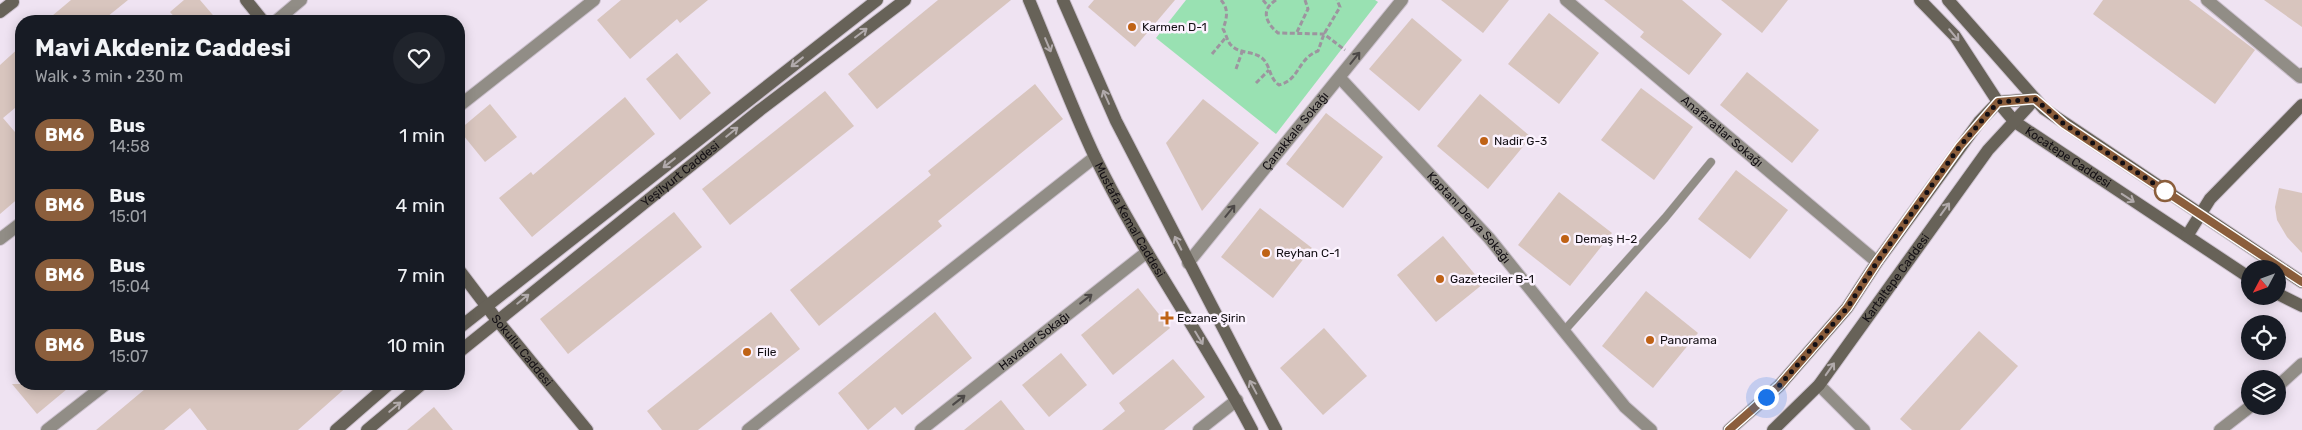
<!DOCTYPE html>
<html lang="en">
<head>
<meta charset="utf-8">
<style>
	body { margin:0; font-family:Rubik,sans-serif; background:#20242c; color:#f1f3f6; height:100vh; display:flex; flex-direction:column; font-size:19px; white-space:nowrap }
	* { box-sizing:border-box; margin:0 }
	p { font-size:16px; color:#9ea1a6 }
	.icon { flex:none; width:28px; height:28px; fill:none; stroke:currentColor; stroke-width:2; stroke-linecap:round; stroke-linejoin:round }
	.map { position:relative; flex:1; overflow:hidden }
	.panel { position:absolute; left:15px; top:15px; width:450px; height:375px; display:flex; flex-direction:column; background:#171b24; border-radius:20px; box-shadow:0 2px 12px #0003 }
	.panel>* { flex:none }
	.badge { padding:0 10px; border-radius:16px; font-size:18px; line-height:32px }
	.needle { width:32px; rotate:229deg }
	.fabs { position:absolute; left:2241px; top:260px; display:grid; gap:10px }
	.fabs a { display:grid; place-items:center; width:45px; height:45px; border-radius:50%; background:#171b24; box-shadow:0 2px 12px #0003; font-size:25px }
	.you { position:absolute; width:25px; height:25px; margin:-12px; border:4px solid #fff; border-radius:50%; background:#1a73e8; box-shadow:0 0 0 8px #1a73e833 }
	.map>.badge { position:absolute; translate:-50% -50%; box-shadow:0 0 0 2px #fff }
	.round { display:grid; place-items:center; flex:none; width:52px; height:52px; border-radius:26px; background:#20242c }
	.head { display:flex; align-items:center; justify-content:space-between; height:85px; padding:0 20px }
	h1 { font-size:24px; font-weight:700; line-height:38px }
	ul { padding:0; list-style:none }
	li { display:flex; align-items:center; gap:15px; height:70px; padding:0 20px }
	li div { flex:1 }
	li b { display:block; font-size:19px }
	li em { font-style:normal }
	li .badge { min-width:55px; font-weight:700; text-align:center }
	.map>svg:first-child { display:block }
	.green { fill:#99e1b2 }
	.building { fill:#d8c5be }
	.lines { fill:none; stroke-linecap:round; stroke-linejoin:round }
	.lane-casing { stroke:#ccc1ce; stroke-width:9 }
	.street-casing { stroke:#ccc1ce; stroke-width:14 }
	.secondary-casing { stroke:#ccc1ce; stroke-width:14 }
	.path { stroke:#9d949f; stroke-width:3; stroke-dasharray:5 2.5; stroke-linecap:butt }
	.lane { stroke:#918d86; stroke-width:8 }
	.street { stroke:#918d86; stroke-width:12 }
	.secondary { stroke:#676258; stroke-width:12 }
	.oneway { stroke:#b1aaab }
	.oneway2 { stroke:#4c4847 }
	.line-casing { stroke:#fff; stroke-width:11 }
	.line { stroke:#8b5e3c; stroke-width:8 }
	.walk { stroke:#130f14; stroke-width:5; stroke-dasharray:0 9 }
	.poi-dot { fill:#bf6215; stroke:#fbf2fe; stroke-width:2 }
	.stop-dot { fill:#fff; stroke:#8b5e3c; stroke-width:2.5 }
	.labels { text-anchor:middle; stroke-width:5; stroke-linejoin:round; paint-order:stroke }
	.poi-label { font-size:12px; fill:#130f14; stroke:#fbf2fe; text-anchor:start }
	.street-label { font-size:12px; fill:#130f14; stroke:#fbf2fe }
</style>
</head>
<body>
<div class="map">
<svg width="2302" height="430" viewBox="0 0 2302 430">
	<rect width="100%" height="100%" fill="#efe3f2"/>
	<polygon class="green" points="1186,0 1375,0 1378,2 1276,134 1156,38"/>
	<g class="building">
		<polygon points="71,0 128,0 102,21 46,21"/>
		<polygon points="184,0 200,0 218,21 178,21 170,12"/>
		<polygon points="621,0 708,0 680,23 677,19 630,59 597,20"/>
		<polygon points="938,0 1011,0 877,109 848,74"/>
		<polygon points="1094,0 1175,0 1135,47 1088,7"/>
		<polygon points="1441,0 1509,0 1483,33"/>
		<polygon points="1604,0 1682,0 1722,34 1689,75 1640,37 1644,32"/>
		<polygon points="1721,0 1788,0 1762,33"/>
		<polygon points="2103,0 2189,0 2255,50 2215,104 2093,14"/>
		<polygon points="2264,0 2302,0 2302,27"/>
		<polygon points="1549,13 1599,53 1559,104 1508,64"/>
		<polygon points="1412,18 1462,60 1419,111 1369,69"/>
		<polygon points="21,46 21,103 3,118 21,139 21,196 0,214 0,65"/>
		<polygon points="677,53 711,93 680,120 646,79"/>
		<polygon points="1747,72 1819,130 1792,163 1720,105"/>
		<polygon points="1035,84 1063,119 938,221 942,226 819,326 790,290 931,175 928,171"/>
		<polygon points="1641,88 1693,127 1654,180 1601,140"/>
		<polygon points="825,91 854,126 730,225 702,189"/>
		<polygon points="1480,94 1531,137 1488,189 1437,146"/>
		<polygon points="625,97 655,134 532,237 499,198 531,172 533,175"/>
		<polygon points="1203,99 1259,143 1202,211 1166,143"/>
		<polygon points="490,104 517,137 485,162 459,130"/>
		<polygon points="1326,113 1383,157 1343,208 1286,164"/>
		<polygon points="1736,170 1788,210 1750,259 1698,219"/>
		<polygon points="2279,188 2302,193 2302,253 2287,237 2277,220 2275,207"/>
		<polygon points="1559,192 1612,233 1570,286 1518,245"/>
		<polygon points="1260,208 1312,248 1273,298 1221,257"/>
		<polygon points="674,212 702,247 568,354 540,319"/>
		<polygon points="1443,236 1483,284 1436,322 1397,275"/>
		<polygon points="1138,288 1170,328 1113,375 1081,335"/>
		<polygon points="1646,291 1698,333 1653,388 1602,346"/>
		<polygon points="771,312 800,349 698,430 662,430 647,411"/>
		<polygon points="935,312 972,358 902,415 895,407 868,430 838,393"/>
		<polygon points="1324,328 1367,376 1323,415 1280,368"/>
		<polygon points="1979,331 2018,366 1960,430 1912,430 1900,419"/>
		<polygon points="1061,353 1087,385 1049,417 1022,385"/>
		<polygon points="1173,359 1205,397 1164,430 1102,430 1125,411 1119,403"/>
		<polygon points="12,384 73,384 37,414"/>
		<polygon points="151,384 350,384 298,430 207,430 190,408 164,430 96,430"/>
		<polygon points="1001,400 1025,430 964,430"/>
		<polygon points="434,407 453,430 407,430"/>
	</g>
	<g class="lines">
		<g class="lane-casing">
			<polyline id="lane" points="1563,332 1665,218 1711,162"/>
		</g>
		<g class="street-casing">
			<g id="street">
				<path id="s1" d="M1566,0L1877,262"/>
				<polyline points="2207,0 2300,77 2302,74"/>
				<polyline points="276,21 301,0"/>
				<path id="s2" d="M1340,78L1489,238L1625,407L1651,430"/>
				<polyline points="459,106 594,0"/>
				<polyline points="0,239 21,223"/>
				<path id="s3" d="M1188,263L1402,0"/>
				<polyline points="1819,385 1864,430"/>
				<polyline points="2278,386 2302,364"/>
				<polyline points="47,430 106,384"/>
				<polyline points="748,430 1095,157"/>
				<path id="s4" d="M921,430L1147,252"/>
				<polyline points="1199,430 1237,400"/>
				<polyline points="2220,430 2251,406"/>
			</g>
		</g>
		<g class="secondary-casing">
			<g id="secondary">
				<polyline points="246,0 263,21"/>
				<path id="s5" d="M1029,0C1051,52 1071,106 1095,157C1141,252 1204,337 1252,430"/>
				<polyline points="1063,0 1116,121 1276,430"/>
				<path id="s6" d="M1920,0L1955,36L1998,102L2015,122L2250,278"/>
				<polyline points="1948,0 2044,109 2302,282"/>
				<polyline points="0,12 13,2"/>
				<polyline points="2187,236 2210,199 2302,105"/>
				<path id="s7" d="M459,270L497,320L587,430"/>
				<polyline points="2278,294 2302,306"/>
				<polyline points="459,328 877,0"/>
				<path id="s8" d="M459,352L760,110L905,0"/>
				<polyline points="336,430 389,384"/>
				<polyline points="367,430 422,384"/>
				<polyline points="1729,430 1779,386 1847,308 1877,262 1979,122 1998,102 2035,99"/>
				<path id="s9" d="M1773,430L1819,385L1988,150L2035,99"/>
			</g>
		</g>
		<g class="path">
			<path d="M1221,0C1229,9 1227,18 1223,29C1226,34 1227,40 1230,44C1239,55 1254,50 1263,59C1271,67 1269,78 1279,85C1300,80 1297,59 1318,51L1324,34L1340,7L1337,0"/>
			<polyline points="1263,0 1268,6"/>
			<path d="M1276,0C1260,10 1266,23 1278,33L1324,34L1345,50"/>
			<polyline points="1297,32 1308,9 1305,0"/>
			<polyline points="1212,54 1227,36"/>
			<polyline points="1236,69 1242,52"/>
			<polyline points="1256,83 1269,70"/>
		</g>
		<use href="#lane" class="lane"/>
		<use href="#street" class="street"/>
		<use href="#secondary" class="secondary"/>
	</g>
	<defs><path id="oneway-shaft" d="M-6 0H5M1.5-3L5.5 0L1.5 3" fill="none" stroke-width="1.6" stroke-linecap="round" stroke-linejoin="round" transform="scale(1.25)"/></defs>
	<g class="oneway">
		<use href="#oneway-shaft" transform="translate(861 33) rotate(-37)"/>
		<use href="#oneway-shaft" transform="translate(1954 35) rotate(50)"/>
		<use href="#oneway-shaft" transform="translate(1048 45) rotate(67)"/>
		<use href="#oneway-shaft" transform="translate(797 62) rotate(142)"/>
		<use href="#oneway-shaft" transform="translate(1106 97) rotate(-114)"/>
		<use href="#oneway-shaft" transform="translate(732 132) rotate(-39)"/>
		<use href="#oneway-shaft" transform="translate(669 163) rotate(142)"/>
		<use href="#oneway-shaft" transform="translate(2128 198) rotate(33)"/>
		<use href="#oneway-shaft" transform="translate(1945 209) rotate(-54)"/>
		<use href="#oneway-shaft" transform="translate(1178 243) rotate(-117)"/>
		<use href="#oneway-shaft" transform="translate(523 299) rotate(-39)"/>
		<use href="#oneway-shaft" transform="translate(1199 338) rotate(59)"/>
		<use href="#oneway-shaft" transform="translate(1830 369) rotate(-55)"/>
		<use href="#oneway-shaft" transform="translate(1253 387) rotate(-118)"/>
		<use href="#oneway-shaft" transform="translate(395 407) rotate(-40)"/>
	</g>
	<g class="oneway2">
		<use href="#oneway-shaft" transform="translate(1355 58) rotate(-51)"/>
		<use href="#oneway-shaft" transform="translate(1230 211) rotate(-51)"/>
		<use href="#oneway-shaft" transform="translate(1086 299) rotate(-38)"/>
		<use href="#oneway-shaft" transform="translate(959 400) rotate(-38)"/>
	</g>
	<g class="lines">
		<g class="line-casing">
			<polyline id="line" points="1729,430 1779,386 1847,308 1877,262 1960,146 1998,102 2035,99 2064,124 2302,282"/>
		</g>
		<use href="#line" class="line"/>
		<polyline class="walk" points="1766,397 1779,386 1847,308 1877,262 1960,146 1998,102 2035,99 2064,124 2171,195 2165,191"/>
	</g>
	<g class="poi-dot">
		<circle cx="1132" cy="27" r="5"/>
		<circle cx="1484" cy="141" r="5"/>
		<circle cx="1565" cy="239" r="5"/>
		<circle cx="1266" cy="253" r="5"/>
		<circle cx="1440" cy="279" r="5"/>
		<path d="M1164.5 310.5h5v5h5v5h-5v5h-5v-5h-5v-5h5z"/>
		<circle cx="1650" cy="340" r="5"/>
		<circle cx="747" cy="352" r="5"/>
	</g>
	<circle class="stop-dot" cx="2165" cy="191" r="10"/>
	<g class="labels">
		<g class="poi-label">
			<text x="1142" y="31">Karmen D-1</text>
			<text x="1494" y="145">Nadir G-3</text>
			<text x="1575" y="243">Demaş H-2</text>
			<text x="1276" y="257">Reyhan C-1</text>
			<text x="1450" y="283">Gazeteciler B-1</text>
			<text x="1177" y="322">Eczane Şirin</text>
			<text x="1660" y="344">Panorama</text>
			<text x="757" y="356">File</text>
		</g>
		<g class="street-label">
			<text dy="4" stroke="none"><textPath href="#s3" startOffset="170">Çanakkale Sokağı</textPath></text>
			<text dy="4" stroke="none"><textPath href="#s1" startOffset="204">Anafaratlar Sokağı</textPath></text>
			<text dy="4" stroke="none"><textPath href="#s6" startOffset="219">Kocatepe Caddesi</textPath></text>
			<text dy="4" stroke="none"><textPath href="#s8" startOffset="284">Yeşilyurt Caddesi</textPath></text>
			<text dy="4" stroke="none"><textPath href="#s2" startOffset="190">Kaptanı Derya Sokağı</textPath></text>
			<text dy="4" stroke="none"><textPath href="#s5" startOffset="242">Mustafa Kemal Caddesi</textPath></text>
			<text dy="4" stroke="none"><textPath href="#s9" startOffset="196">Kartaltepe Caddesi</textPath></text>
			<text dy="4" stroke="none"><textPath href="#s4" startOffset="144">Havadar Sokağı</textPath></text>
			<text dy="4" stroke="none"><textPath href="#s7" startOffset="102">Sokullu Caddesi</textPath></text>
		</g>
	</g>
</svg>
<div class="fabs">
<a><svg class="needle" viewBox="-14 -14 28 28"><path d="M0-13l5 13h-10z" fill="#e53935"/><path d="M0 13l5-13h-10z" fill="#9ea1a6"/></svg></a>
<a><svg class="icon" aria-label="locate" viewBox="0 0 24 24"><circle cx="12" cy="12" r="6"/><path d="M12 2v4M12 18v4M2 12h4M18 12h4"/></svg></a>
<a><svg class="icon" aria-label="layers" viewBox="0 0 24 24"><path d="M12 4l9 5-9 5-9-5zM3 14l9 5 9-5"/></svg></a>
</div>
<div class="you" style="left:1766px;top:397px"></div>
<section class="panel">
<div class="head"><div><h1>Mavi Akdeniz Caddesi</h1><p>Walk · 3 min · 230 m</p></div><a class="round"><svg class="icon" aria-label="heart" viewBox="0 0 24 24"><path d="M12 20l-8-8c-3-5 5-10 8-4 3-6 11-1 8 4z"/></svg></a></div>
<ul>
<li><span class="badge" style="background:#8b5e3c;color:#fff">BM6</span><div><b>Bus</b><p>14:58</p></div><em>1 min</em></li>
<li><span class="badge" style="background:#8b5e3c;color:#fff">BM6</span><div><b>Bus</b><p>15:01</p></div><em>4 min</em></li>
<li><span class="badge" style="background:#8b5e3c;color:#fff">BM6</span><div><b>Bus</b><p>15:04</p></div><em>7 min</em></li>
<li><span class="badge" style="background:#8b5e3c;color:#fff">BM6</span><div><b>Bus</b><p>15:07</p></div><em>10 min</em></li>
</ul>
</section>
</div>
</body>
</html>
